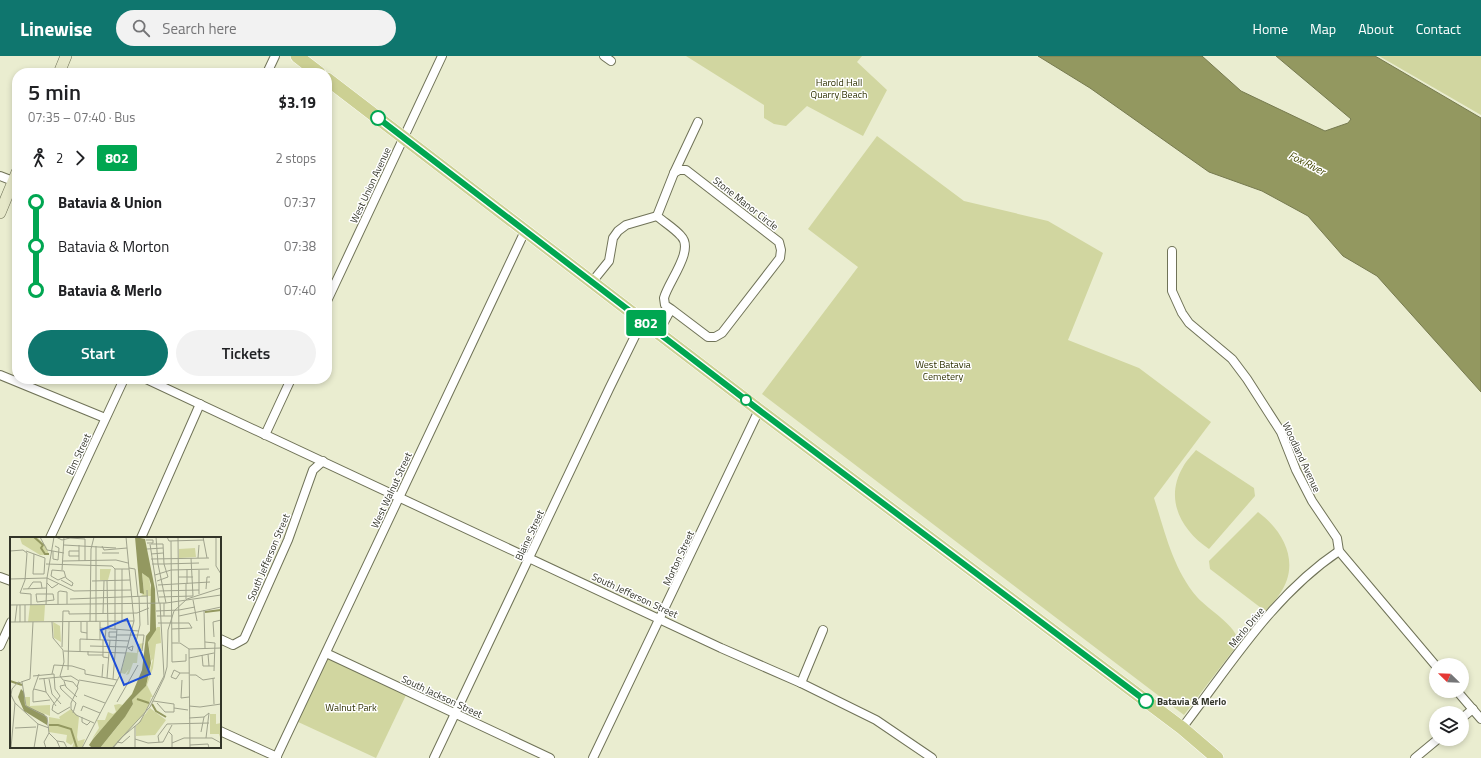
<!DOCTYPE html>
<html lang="en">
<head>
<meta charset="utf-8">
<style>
	body { margin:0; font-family:"Titillium Web",sans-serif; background:#f2f2f2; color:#202124; height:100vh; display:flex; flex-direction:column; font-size:15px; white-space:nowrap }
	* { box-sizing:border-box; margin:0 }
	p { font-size:13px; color:#757577 }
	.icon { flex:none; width:22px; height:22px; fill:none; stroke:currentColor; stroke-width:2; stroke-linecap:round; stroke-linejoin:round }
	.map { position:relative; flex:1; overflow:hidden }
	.sheet { position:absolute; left:12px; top:12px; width:320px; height:316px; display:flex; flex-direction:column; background:#fff; border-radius:16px; box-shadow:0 2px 6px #0003 }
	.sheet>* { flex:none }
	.badge { padding:0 8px; border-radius:3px; font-size:14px; line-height:26px }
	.needle { width:26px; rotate:293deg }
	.tools { position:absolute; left:1429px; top:602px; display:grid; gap:8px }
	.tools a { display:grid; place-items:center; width:40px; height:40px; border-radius:50%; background:#fff; box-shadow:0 2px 6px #0003; font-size:20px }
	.map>.badge { position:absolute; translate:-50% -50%; box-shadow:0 0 0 2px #fff }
	.legs { display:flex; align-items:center; gap:6px; height:44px; padding:0 16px; font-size:13px }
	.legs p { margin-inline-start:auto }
	.overview { display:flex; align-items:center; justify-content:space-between; height:68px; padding:0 16px }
	h1 { font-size:22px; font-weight:600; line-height:30px }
	.primary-button { display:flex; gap:8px; margin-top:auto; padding:8px 16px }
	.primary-button a { flex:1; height:46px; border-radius:24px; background:#0f766e; color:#fff; font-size:16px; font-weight:600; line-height:46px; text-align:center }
	.primary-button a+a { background:#f2f2f2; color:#202124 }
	ul { padding:0 16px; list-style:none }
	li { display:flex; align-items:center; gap:14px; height:44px; font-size:15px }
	li i { display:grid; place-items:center; width:6px; height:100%; margin:0 5px; background:currentColor }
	li i::after { content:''; width:10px; height:10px; margin:-5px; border:3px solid; border-radius:50%; background:#fff }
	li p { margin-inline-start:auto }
	li:first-child i { background:linear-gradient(#0000 50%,currentColor 0) }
	li:last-child i { background:linear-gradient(currentColor 50%,#0000 0) }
	header { display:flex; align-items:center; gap:24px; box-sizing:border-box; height:56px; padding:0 20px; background:#0f766e; color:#fff }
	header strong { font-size:19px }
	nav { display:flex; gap:22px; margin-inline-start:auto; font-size:14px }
	.search { width:280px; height:36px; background:#f2f2f2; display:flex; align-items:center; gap:10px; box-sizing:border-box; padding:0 14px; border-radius:22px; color:#757577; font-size:15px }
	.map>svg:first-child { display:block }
	.green { fill:#d1d6a0 }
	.water { fill:#939860; stroke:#767a4f }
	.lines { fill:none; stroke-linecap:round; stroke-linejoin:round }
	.minor-casing { stroke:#707358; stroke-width:10 }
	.secondary-casing { stroke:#707358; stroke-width:12 }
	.primary-casing { stroke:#fff; stroke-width:14 }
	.minor { stroke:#fff; stroke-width:8 }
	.secondary { stroke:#e6e8c9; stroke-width:11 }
	.primary { stroke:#ccd093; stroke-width:13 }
	.line-1-casing { stroke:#fff; stroke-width:9 }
	.line-1 { stroke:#00a651; stroke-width:6 }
	.stop-1-dot { fill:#fff; stroke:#00a651; stroke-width:2 }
	.labels { text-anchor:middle; stroke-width:3; stroke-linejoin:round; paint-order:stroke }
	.park-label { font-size:10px; fill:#2e3102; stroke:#fff }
	.street-label { font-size:10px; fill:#323428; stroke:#fff }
	.stop-label { font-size:10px; font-weight:bold; fill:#323428; stroke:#fff; text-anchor:start }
	.water-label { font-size:11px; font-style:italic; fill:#424500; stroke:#fff }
	.inset-river { fill:none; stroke:#939860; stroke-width:2 }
	.inset-road { fill:none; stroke:#a0a38d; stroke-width:1 }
	.view { fill:#1d4ed8; fill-opacity:0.15; stroke:#1d4ed8; stroke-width:2 }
	.inset-edge { fill:none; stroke:#323428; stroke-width:2 }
</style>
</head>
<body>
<header>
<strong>Linewise</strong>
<div class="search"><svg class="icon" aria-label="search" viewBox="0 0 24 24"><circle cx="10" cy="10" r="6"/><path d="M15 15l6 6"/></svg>Search here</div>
<nav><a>Home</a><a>Map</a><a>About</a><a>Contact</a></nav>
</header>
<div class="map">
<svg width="1481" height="702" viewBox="0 0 1481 702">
	<rect width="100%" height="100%" fill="#eaedd0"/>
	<g class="green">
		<polygon points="686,0 862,0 857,6 887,34 863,80 807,50 786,70 774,68 764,62 764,49"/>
		<polygon points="1379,0 1481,0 1481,59"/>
		<path d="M877,80L964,145L1048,165L1103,197L1068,284L1139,312L1211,366L1154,442C1165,476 1173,513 1197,541C1207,553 1240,571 1238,588L1184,659L762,338L858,211L808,173Z"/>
		<path d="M1196,394L1254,432L1255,440L1209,493C1181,474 1164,443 1183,411C1186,405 1192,399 1196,394Z"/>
		<path d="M1258,456C1285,476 1301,509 1279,539C1275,545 1270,550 1265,555L1210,513L1209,505Z"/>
		<polygon points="327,599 407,637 376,702 296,665"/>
	</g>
	<polygon class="water" points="1038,0 1202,0 1241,35 1325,75 1348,67 1351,63 1276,0 1375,0 1481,62 1481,336 1377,220 1343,200 1308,160 1262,135 1209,116 1090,32"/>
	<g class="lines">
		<g class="minor-casing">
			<g id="minor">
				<polyline points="604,0 611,5"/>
				<polyline points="267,17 275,0"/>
				<polyline points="674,117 698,66"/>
				<polyline points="0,120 13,125"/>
				<polyline points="1172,195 1172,235 1182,257 1189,267 1232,303 1247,323 1281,376 1296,414 1312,445 1337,482 1339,495 1436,610"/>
				<polyline points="592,226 609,205 613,182 618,175 626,169 657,160"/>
				<polyline points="327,245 442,0"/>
				<path d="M658,277L671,253L708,281H715L722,277L780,202L781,194L779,186L686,114H679L674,117L657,160C665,167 674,172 681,180C695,194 668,226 664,242L665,249L671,253"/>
				<polyline points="0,319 105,362"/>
				<polyline points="146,323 721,592 801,627 876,664 932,702"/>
				<polyline points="265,379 291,323"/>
				<polyline points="50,482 124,323"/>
				<polyline points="141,482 200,348"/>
				<polyline points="0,521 11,525"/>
				<polyline points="220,583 233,589 244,583 288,484 313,414 323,405"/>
				<polyline points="0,590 11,566"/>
				<polyline points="326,597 550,702"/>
				<polyline points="801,627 823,574"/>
				<polyline points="1457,635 1481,663"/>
				<polyline points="1462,662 1473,653"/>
				<path d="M1182,672C1230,610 1272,540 1339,495"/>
				<polyline points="220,675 277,701"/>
				<polyline points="276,702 525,175"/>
				<polyline points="434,702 609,333 637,276 644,266"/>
				<polyline points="593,702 759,354"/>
				<polyline points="1415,702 1438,683"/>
			</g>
		</g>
		<g class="secondary-casing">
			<g id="secondary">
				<polyline points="59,17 66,0"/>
				<polyline points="0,157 17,116"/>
			</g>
		</g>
		<g class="primary-casing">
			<g id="primary">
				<polyline points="297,0 319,17"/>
				<polyline points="327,23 759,354 1182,672 1217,702"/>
			</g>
		</g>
		<use href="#minor" class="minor"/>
		<use href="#secondary" class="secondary"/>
		<use href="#primary" class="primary"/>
	</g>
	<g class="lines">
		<g class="line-1-casing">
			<polyline id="line-1" points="378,62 759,354 1146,645"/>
		</g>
		<use href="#line-1" class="line-1"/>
	</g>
	<g class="stop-1-dot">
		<circle cx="378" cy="62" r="7"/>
		<circle cx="746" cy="344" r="5"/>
		<circle cx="1146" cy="645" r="7"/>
	</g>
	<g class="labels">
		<g class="park-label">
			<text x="839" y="30">Harold Hall<tspan x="839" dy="12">Quarry Beach</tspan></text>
			<text x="943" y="312">West Batavia<tspan x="943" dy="12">Cemetery</tspan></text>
			<text x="351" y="655">Walnut Park</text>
		</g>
		<g class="street-label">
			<text transform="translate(370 129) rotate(-65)" y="4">West Union Avenue</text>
			<text transform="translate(746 147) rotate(38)" y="4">Stone Manor Circle</text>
			<text transform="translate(78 398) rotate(-65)" y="4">Elm Street</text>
			<text transform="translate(1302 401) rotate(65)" y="4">Woodland Avenue</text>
			<text transform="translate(391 434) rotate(-65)" y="4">West Walnut Street</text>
			<text transform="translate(529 479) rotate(-65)" y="4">Blaine Street</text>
			<text transform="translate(268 501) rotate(-67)" y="4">South Jefferson Street</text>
			<text transform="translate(678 502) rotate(-65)" y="4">Morton Street</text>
			<text transform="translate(635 539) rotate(25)" y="4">South Jefferson Street</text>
			<text transform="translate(1246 571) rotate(-50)" y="4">Merlo Drive</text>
			<text transform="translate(442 640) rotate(25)" y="4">South Jackson Street</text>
		</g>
		<g class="stop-label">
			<text x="1157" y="649">Batavia &amp; Merlo</text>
		</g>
		<g class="water-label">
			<text transform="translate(1307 107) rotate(27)" y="4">Fox River</text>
		</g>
	</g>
	<g transform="translate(10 481)">
		<rect width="211" height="211" fill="#eaedd0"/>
		<path d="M0,0H27L36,9L39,18H30L12,7L10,1ZM185,11L186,20L169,21V12ZM90,32H101L98,43H90ZM132,36L139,41L142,59H131L134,56ZM20,68H35L34,84L18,85ZM43,85L50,89L51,105L44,101ZM147,90H150L151,106L146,107L143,131L137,148L143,160H141L139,168L132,179L102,211H90L112,184L123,167L122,163L136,149L143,122L141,124L138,104ZM134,106L131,114L128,115L127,126H123L119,137L116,138L119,132L115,137L111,136L116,115L127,116L128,107ZM14,160H20V169L40,168V179L16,169ZM109,167L113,168L105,179L82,202L89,191L87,183H95L98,175L103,177L106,175L104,168ZM140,171L156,183L145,198L126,199V189ZM61,172L69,180L67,200L68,204L75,202L72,211H62L64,205L61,208L56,205L57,198L39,195V180L50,182L49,180ZM200,177H206V187L211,186L210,200L209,197H200Z" fill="#d1d6a0"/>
		<path d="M125,0L135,2L145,52L146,93L138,105L141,126L136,149L122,163L123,167L115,180L90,211L81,210L79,208L83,202L122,157L132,133L136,99L140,94L141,48L139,41L132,36L134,57L130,56ZM11,152L14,155L15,168L34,177L37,181V188L14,174L8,160Z" fill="#939860"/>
		<path class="inset-river" d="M24,0L33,8L31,11L35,17H39M195,75L211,73M0,144L12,148M127,162L139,166M142,167L146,174L156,180M39,188H48L61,192L67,211"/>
		<path class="inset-road" d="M30,0L37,13L54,16M46,0L52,3L60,1M157,0L159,4L194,3M168,0L169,105M193,0L197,21M206,0V29L211,37M60,1L75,2M75,2V24M136,3H143V6H137M161,4L162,125M140,7L149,66M141,7H153L154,27H142M54,8L106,11M69,8V24M86,9V85M92,9L94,13L117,11M137,12L153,11M0,14L13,13L17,16L15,43L10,56L21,57V68M16,14L35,21M43,14V22L48,23L49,11L45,9M69,14H59V19H69M92,16H109M24,17L23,37H34L35,21M141,17L153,16M188,21L189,8M141,22L199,21M53,24L106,23L118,26M36,27L102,29L105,32M119,31L125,32L128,60M105,32V92M105,32H119M112,32V84M177,32V47M52,33L54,0M189,33V57M145,38L161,33L199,32M168,40H183M0,42L37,41L64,54L121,53M51,43L62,49L63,46L56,41L54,34L42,33L41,39L48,43L55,40M82,44L120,43M97,44L98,91M147,44L158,40L154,27L189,26M37,46L42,51L48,47M176,47V62M148,48L200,45M13,52L36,51M18,52L23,45H31L32,51M196,52L197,40H200M137,53L138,88M148,54L189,53M26,57H43L44,63L27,65ZM149,60L183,59L181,21M60,62L138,59M183,63L187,84M154,66V79M156,66L211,58M48,67V55L50,54L57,55V67M0,68L156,66L148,27L146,0M10,68V85M15,68V85M36,68L37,41L44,0M194,73L195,111M146,74L169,73L185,70M93,76L94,44M147,79H161M169,79L211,70M80,84L81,12L84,0M0,85L124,84M5,85L7,68M42,85L43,101L53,113L54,125L50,139L53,143L63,145L68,151L61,166V172L66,178L84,186M71,85V95L77,96M77,85V103M90,85V103M148,86H179L182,91L162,92M90,91L129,94M107,98H134L132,114M107,100H99V95H107M204,100L203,85L211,83M93,103V120L99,121M95,103L96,91M126,105L130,88L129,60M195,105L205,106L204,134M162,106H170L179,112L211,111M80,109L117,110M52,110L53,74H59V77L127,76L139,71M118,111L122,114L123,109L118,111M179,112L180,211M54,114L116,116M70,114V102L119,104M78,114V118H93M198,117L199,129M211,117V135M192,118L193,129H204M179,121L204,116M162,125L176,124V117M58,133L59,85M170,136L164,133L161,140L166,142L170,136H179M29,137L23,154V165L40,163M42,137L44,128L62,129L75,133V137L107,143M180,138H186L193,143L205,141M23,139L44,137L45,152L50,159L43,168L42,173L48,177L60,170M92,140L93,127M97,141L100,103M203,141L204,167M29,142L61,139L69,144L67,150M34,142L36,155L46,169M39,142L42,157L51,167M103,142L107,92M69,143L104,149M172,143L171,161L179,160M54,144L56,150L67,160M11,145L20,142L23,85M12,145L16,169L37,180L39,196L34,205L36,211M11,146L8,145L2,152L1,158L5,166L28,187L39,191M55,148L50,149L51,152L66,166L63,176M24,152L36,155M74,158L95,166M143,164L164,167V175H155L147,166M107,165L128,128M179,169L190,170L211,167M164,171L178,173M71,174L73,169L90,176M72,180V185L77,188L81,184M179,181L194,180L199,176M5,191L26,190M158,194L162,198V211M191,195L194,180M39,196L47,204L50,211M196,201L199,176M125,202L138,206L153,205L162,188M47,204L54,205L57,211M107,205L112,206L120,199M149,205L148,199L157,187L199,186M162,206L174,201H202L211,206M180,208L198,207L199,211M1,211L5,166M24,211L28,187M72,211L110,138L124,84L116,0M102,211L140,170L154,141L157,130L158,93L164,74L177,62L211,51M103,211L112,200L130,185L154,139L150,66M125,211V189"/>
		<path class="view" d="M117,82L140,137L114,148L91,93Z"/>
		<rect width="211" height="211" class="inset-edge"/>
	</g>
</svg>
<div class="tools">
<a><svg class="needle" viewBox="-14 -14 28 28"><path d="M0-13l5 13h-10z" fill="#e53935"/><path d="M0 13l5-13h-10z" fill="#757577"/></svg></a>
<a><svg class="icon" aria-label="layers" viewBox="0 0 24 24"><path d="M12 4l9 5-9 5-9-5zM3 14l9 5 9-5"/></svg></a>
</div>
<b class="badge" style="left:646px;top:267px;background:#00a651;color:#fff">802</b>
<section class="sheet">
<div class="overview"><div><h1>5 min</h1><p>07:35 – 07:40 · Bus</p></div><b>$3.19</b></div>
<div class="legs"><svg class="icon" aria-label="walk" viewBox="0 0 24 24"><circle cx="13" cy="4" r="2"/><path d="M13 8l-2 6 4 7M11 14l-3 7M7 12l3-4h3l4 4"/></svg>2<svg class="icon" aria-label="forward" viewBox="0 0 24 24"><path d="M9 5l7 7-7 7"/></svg><b class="badge" style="background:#00a651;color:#fff">802</b><p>2 stops</p></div>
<ul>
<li><i style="color:#00a651"></i><b>Batavia &amp; Union</b><p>07:37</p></li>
<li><i style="color:#00a651"></i><span>Batavia &amp; Morton</span><p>07:38</p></li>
<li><i style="color:#00a651"></i><b>Batavia &amp; Merlo</b><p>07:40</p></li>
</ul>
<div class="primary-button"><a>Start</a><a>Tickets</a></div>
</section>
</div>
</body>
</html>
